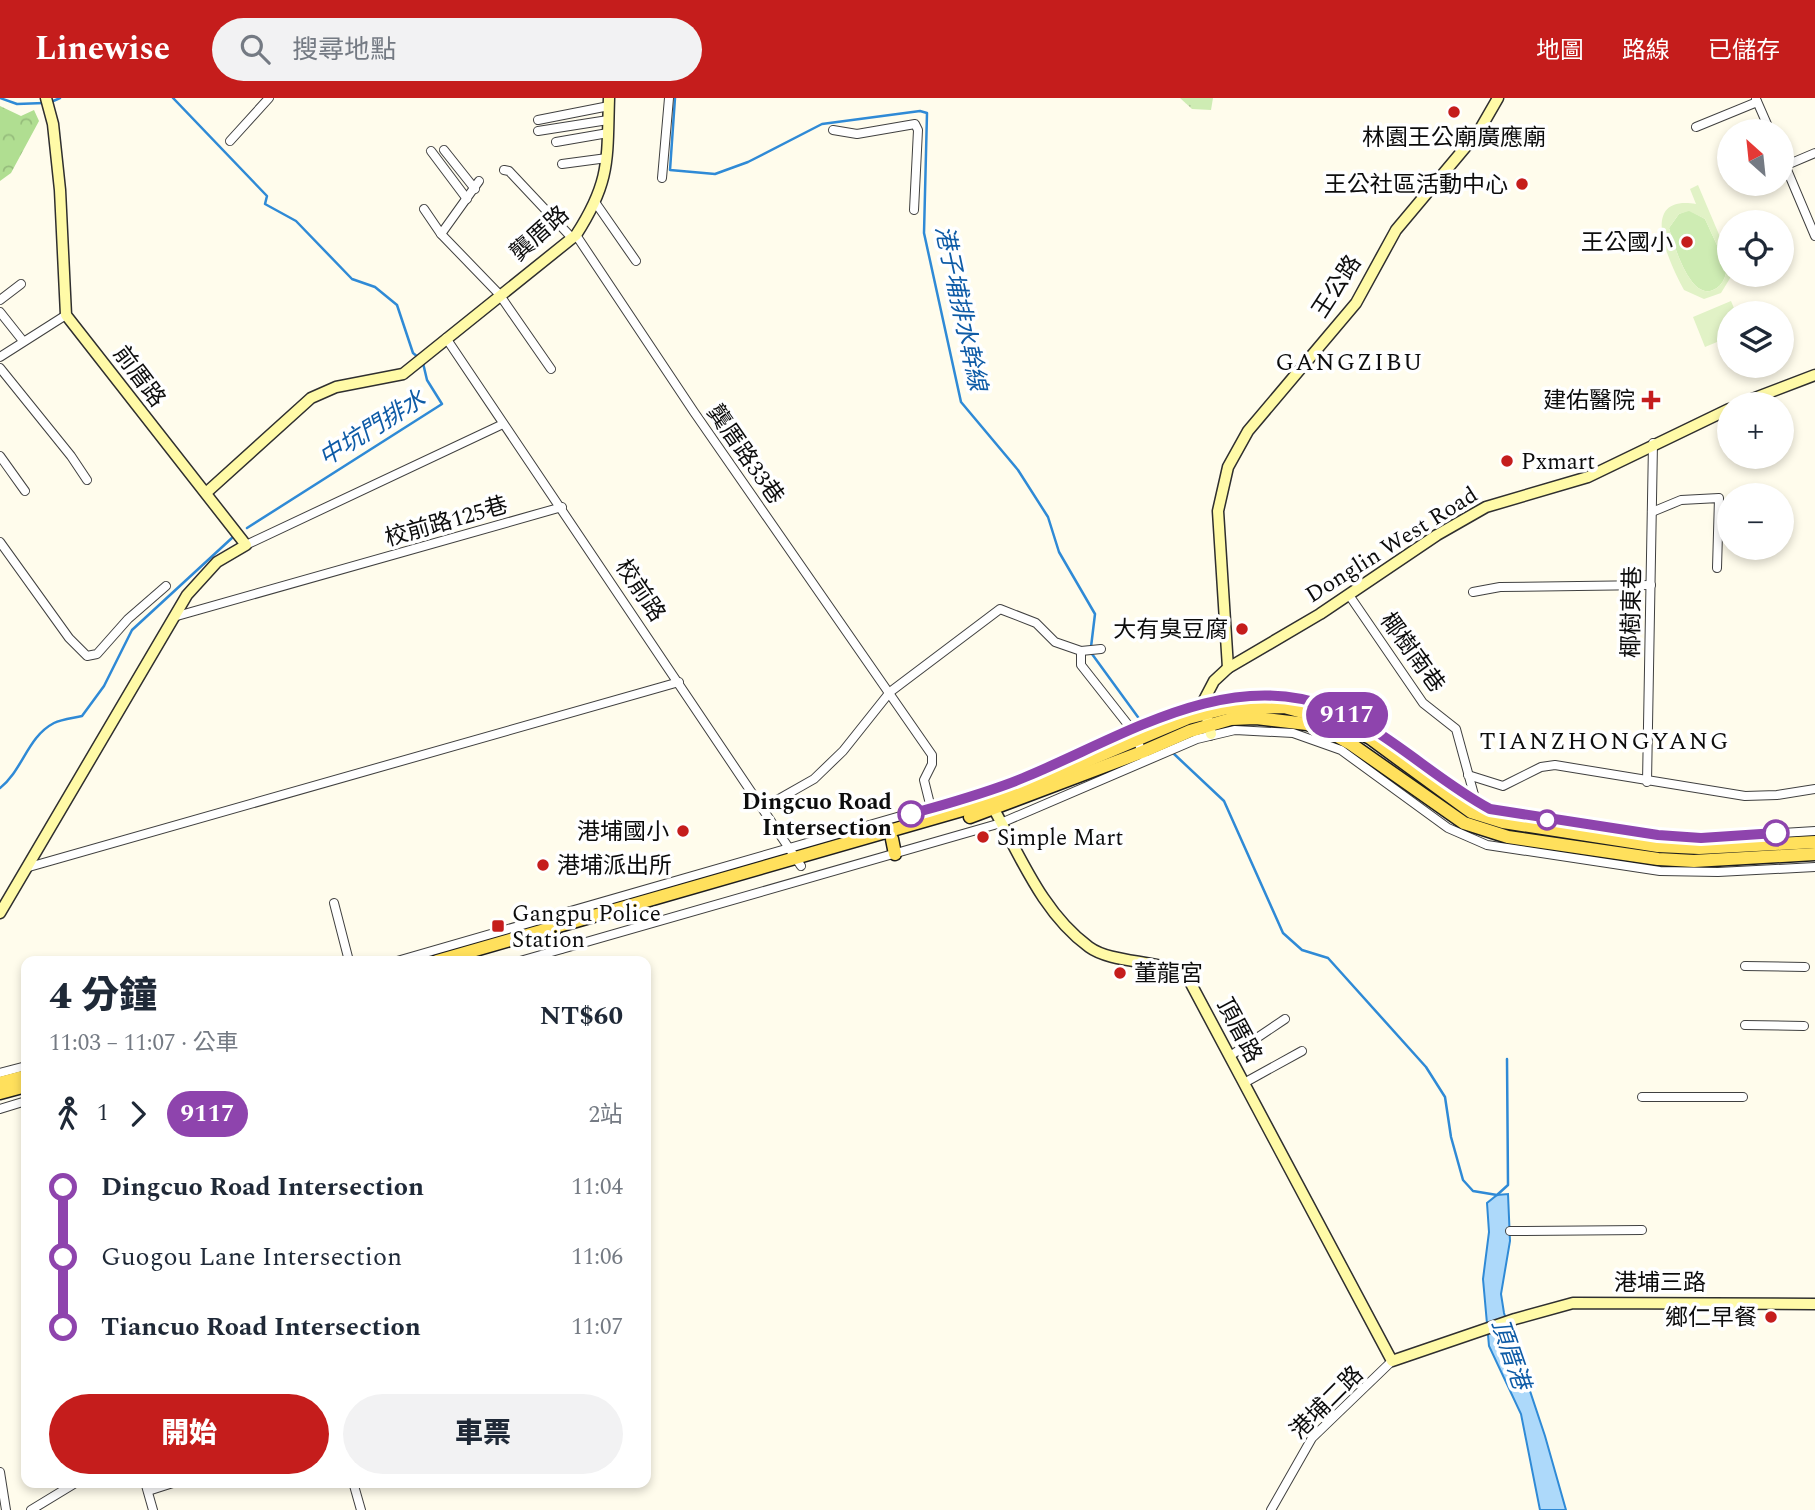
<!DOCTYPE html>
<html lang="zh-TW">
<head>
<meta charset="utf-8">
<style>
	body { margin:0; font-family:Spectral,"Noto Sans TC",serif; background:#f2f2f3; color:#1f2937; height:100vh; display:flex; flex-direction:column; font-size:26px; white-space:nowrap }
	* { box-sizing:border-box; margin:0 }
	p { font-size:23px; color:#747a83 }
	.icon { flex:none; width:38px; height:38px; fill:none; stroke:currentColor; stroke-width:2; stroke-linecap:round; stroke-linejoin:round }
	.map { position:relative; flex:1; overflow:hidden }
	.side { position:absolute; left:21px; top:858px; width:630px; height:532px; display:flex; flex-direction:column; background:#fff; border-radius:14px; box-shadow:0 4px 10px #0003 }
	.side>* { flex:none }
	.badge { padding:0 14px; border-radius:23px; font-size:24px; line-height:46px }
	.needle { width:46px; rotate:333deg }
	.controls { position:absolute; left:1717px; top:21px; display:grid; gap:14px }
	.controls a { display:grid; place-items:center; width:77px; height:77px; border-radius:50%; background:#fff; box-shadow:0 4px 10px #0003; font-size:35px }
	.map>.badge { position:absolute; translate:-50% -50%; box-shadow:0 0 0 4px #fff }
	.legs { display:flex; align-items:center; gap:10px; height:77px; padding:0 28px; font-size:23px }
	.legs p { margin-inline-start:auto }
	.summary { display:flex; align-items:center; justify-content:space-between; height:119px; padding:0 28px }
	h1 { font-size:38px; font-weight:800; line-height:52px }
	.action { display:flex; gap:14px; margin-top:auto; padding:14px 28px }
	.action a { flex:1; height:80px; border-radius:42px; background:#c51d1c; color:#fff; font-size:28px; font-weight:800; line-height:80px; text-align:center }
	.action a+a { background:#f2f2f3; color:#1f2937 }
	ul { padding:0 28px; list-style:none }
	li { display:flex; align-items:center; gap:24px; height:70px; font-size:26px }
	li i { display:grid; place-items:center; width:10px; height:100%; margin:0 9px; background:currentColor }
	li i::after { content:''; width:18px; height:18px; margin:-9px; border:5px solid; border-radius:50%; background:#fff }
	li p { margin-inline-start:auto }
	li:first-child i { background:linear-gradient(#0000 50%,currentColor 0) }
	li:last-child i { background:linear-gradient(currentColor 50%,#0000 0) }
	header { display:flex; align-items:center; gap:42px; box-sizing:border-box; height:98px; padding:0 35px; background:#c51d1c; color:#fff }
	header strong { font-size:33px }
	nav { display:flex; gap:38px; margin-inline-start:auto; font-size:24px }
	.search { width:490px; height:63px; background:#f2f2f3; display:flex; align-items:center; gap:18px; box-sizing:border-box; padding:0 24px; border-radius:38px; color:#747a83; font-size:26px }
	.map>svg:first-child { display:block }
	.grass { fill:#ceecb3 }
	.forest { fill:url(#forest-crowns) }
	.park { fill:url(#park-tufts) }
	.pitch { fill:#e1f2c6; fill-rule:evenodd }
	.water { fill:#add9fa; stroke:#2f8ad6; stroke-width:2 }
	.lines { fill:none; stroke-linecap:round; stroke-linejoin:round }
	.stream { stroke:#2f8ad6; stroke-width:2.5 }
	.street-casing { stroke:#404040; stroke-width:10 }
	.secondary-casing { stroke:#2f2f2f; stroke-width:13 }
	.primary-casing { stroke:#1e1e1e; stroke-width:15 }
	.street { stroke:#fff; stroke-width:8 }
	.secondary { stroke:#fffaa7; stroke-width:10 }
	.primary { stroke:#ffe05c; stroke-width:12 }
	.line-1-casing { stroke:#fff; stroke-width:16 }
	.line-1 { stroke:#8e44ad; stroke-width:10 }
	.poi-dot { fill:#c51d1c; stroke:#fff; stroke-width:2.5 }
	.stop-1-dot { fill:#fff; stroke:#8e44ad; stroke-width:3.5 }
	.labels { text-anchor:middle; stroke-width:7; stroke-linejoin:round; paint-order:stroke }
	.poi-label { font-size:23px; fill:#0d0d0d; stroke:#fff; text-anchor:end }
	.street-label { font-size:23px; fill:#0d0d0d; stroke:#fff }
	.stop-label { font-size:23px; font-weight:bold; fill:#0d0d0d; stroke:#fff; text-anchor:end }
	.water-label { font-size:24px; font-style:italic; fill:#0e5ba6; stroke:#fff }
	.neighbourhood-label { font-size:24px; letter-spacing:2px; fill:#0d0d0d; stroke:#fff }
</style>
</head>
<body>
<header>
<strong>Linewise</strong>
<div class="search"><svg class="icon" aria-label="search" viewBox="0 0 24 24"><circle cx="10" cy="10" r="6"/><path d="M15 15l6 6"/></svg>搜尋地點</div>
<nav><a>地圖</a><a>路線</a><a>已儲存</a></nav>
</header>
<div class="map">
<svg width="1815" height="1412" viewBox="0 0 1815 1412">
	<defs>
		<pattern id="forest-crowns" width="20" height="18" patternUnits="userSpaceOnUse" patternTransform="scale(1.75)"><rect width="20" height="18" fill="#b0de91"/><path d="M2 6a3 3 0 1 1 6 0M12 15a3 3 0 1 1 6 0" fill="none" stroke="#96bd7c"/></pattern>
		<pattern id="park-tufts" width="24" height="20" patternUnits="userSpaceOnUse" patternTransform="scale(1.75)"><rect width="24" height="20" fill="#ceecb3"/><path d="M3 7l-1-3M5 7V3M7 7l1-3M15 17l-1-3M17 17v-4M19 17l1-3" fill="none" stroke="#b0c999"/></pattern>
	</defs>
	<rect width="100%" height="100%" fill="#fffcec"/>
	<path class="grass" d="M1689,112L1705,121L1727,169C1726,178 1723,188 1713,192C1690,202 1674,147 1669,130L1679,116Z"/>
	<polygon class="forest" points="0,8 21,18 34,12 39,23 11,75 0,83"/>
	<polygon class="park" points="1180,0 1213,0 1211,12 1192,11"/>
	<g class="pitch">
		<path d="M1698,87L1729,160V177H1732L1721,195L1704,201L1684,192C1670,166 1636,96 1696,106L1690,91ZM1689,113L1705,121L1727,169C1726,178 1723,188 1713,192C1690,202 1674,147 1669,130L1679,116Z"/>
		<polygon points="1731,203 1736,215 1729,215 1729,239 1705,249 1693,219"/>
	</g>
	<polygon class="water" points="1508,1096 1510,1143 1501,1196 1504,1215 1545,1338 1566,1412 1540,1412 1521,1316 1489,1248 1483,1181 1489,1134 1487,1105 1497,1097"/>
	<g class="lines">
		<g class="stream">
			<polyline points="0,0 17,6 44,5"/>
			<polyline points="173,0 267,98 265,106 296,123 352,181 375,189 397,207 413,255 419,260"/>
			<polyline points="675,0 670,72 715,76 748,64 822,26 920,13 927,15 924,135 961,304 1018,372 1048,419 1059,454 1095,516 1091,549"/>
			<polyline points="51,4 60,0"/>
			<polyline points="247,430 442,306 427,282 423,265"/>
			<polyline points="1092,556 1143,626"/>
			<polyline points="1173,655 1224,703 1283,835 1302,852 1328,860 1426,969 1445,999 1451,1039 1463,1082 1473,1093 1497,1097 1508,1087 1507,961"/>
			<path d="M0,690C23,672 27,639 54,625C62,621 74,620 82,618L104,588L132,532L233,439"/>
		</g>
		<g class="street-casing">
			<g id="street">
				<polyline points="1756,1 1770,33"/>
				<polyline points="538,22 609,8"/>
				<polyline points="1696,29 1757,4"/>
				<polyline points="833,32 857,36 915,26 918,32 914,112"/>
				<polyline points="538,33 608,22"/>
				<polyline points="230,43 269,0"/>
				<polyline points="556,44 608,35"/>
				<polyline points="444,52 475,91"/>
				<polyline points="431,53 467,101"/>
				<polyline points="1782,60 1815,138"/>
				<polyline points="562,66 607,60"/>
				<polyline points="1782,69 1815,55"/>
				<polyline points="504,72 509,73 572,140"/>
				<polyline points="662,80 669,0"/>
				<polyline points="595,104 636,163"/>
				<polyline points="424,111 441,136 499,196 551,271"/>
				<polyline points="441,136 479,83"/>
				<polyline points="576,137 694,314 932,657 932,666 924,682 931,710"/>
				<polyline points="0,202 21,186"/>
				<polyline points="0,214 23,243"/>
				<polyline points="446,240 801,768"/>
				<polyline points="0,259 66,217"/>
				<polyline points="0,270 71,358 87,382"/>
				<polyline points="0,358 25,393"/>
				<polyline points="1652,414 1681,402 1719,400 1717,470"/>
				<polyline points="0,444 69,540 87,558 97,556 128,521 166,488"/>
				<polyline points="246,447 503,326"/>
				<polyline points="1473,494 1500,489 1651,487"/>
				<polyline points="1349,497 1423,605 1456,631 1476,704"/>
				<polyline points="177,518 562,409"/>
				<polyline points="1081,553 1101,551"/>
				<polyline points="1468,677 1503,688 1541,669 1555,667 1745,698 1777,697 1815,691"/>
				<polyline points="1647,684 1653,345"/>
				<polyline points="763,710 814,681 843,653 890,594 1000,511 1036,525 1055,544 1081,553 1081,567 1133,633 1144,658"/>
				<polyline points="29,769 679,584"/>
				<polyline points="334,805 349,863"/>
				<polyline points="552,825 561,851"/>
				<polyline points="397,863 984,694 1185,610 1230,599 1281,598 1327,608 1371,629 1468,700 1490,711 1513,717 1658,737 1701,740 1815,733"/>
				<polyline points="520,863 1001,725 1197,641 1235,632 1293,635 1341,652 1448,730 1487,747 1660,773 1718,774 1815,769"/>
				<polyline points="1745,868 1805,869"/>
				<polyline points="1745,927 1804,928"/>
				<polyline points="1230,958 1285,921"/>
				<polyline points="0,975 26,968"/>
				<polyline points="1244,985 1302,953"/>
				<polyline points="1642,999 1743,999"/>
				<polyline points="0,1011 26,1003"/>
				<polyline points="1510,1133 1642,1132"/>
				<polyline points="0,1374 6,1412"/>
				<polyline points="145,1384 153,1412"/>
				<polyline points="353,1384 361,1412"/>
				<polyline points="148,1393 176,1384"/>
				<polyline points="31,1412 77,1384"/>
				<polyline points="1271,1412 1312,1340 1392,1263"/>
			</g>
		</g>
		<g class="secondary-casing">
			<g id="secondary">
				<polyline points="1739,306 1815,277"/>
				<path d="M207,394L311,300L336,289L403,276L576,137C611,83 607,61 609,0"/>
				<polyline points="1228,570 1218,413 1228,369 1248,333 1356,205 1396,132 1479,33 1498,0"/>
				<polyline points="1211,636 1203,604 1214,583 1228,570 1320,516 1437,437 1486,409 1588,379 1729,311"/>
				<path d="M984,694C1016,746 1038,812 1089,849C1115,868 1171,860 1189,882L1392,1263L1515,1221L1573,1205L1815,1206"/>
				<polyline points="0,815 187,497 217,464 246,447 66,217 60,92 53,26 46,0"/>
			</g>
		</g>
		<g class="primary-casing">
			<g id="primary">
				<polyline points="970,719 1142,654 1190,633 1231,621 1256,620 1307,626 1330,634 1351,646 1464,725 1508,739 1658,761 1694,763 1815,756"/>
				<polyline points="892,741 895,756"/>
				<polyline points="437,863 990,704 1188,620 1227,610 1284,609 1336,623 1370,640 1471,714 1503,724 1658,748 1699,750 1815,744"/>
				<polyline points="0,985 26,978"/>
				<polyline points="0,995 26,988"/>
			</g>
		</g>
		<use href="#street" class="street"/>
		<use href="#secondary" class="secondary"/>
		<use href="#primary" class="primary"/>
	</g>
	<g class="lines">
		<g class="line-1-casing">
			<path id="line-1" d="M911,716C949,705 987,695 1023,680C1117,642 1225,569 1329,609C1389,633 1434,681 1490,711L1658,737L1701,740L1776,735"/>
		</g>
		<use href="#line-1" class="line-1"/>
	</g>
	<g class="poi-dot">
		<circle cx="1454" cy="14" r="7"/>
		<circle cx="1522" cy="86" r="7"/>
		<circle cx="1687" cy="144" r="7"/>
		<path d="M1647.5 291.5h7v7h7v7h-7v7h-7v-7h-7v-7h7z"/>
		<circle cx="1507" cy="363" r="7"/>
		<circle cx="1242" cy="531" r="7"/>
		<circle cx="683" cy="733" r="7"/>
		<circle cx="983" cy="739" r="7"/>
		<circle cx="543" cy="767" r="7"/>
		<rect x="491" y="821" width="14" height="14" rx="3.5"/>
		<circle cx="1120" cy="875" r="7"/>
		<circle cx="1771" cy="1219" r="7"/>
	</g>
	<g class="stop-1-dot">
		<circle cx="911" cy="716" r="12"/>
		<circle cx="1547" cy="722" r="9"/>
		<circle cx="1776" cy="735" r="12"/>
	</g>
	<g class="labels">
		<g class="poi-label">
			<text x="1454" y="47" text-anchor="middle">林園王公廟廣應廟</text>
			<text x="1508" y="94">王公社區活動中心</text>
			<text x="1673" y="152">王公國小</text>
			<text x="1635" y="310">建佑醫院</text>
			<text x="1521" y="371" text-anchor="start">Pxmart</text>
			<text x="1228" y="539">大有臭豆腐</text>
			<text x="669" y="741">港埔國小</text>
			<text x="997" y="747" text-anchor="start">Simple Mart</text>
			<text x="557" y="775" text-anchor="start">港埔派出所</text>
			<text x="512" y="823" text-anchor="start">Gangpu Police<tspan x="512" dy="26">Station</tspan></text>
			<text x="1134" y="883" text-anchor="start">董龍宮</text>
			<text x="1757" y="1227">鄉仁早餐</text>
		</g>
		<g class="street-label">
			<text transform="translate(539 135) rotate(-42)" y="8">龔厝路</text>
			<text transform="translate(1336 188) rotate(-57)" y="8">王公路</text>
			<text transform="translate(140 278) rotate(53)" y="8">前厝路</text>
			<text transform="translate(746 356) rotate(55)" y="8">龔厝路33巷</text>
			<text transform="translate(446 423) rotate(-16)" y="8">校前路125巷</text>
			<text transform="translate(1391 446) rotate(-32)" y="8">Donglin West Road</text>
			<text transform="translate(641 492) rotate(56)" y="8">校前路</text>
			<text transform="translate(1631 514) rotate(-89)" y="8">椰樹東巷</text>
			<text transform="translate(1413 554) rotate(54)" y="8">椰樹南巷</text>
			<text transform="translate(1240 932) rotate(62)" y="8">頂厝路</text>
			<text x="1660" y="1192">港埔三路</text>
			<text transform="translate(1326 1304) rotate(-45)" y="8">港埔二路</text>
		</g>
		<g class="stop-label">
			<text x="892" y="711">Dingcuo Road<tspan x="892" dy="26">Intersection</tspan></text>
		</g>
		<g class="water-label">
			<text transform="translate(961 210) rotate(78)" y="8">港子埔排水幹線</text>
			<text transform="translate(372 330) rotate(-32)" y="8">中坑門排水</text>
			<text transform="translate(1511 1256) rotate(71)" y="8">頂厝港</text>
		</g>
		<g class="neighbourhood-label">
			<text x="1350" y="272">GANGZIBU</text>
			<text x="1605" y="651">TIANZHONGYANG</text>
		</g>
	</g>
</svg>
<div class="controls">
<a><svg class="needle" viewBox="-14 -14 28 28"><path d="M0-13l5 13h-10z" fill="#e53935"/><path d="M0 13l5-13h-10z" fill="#747a83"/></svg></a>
<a><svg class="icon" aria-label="locate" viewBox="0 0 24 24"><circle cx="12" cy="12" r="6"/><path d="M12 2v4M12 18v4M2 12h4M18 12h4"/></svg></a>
<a><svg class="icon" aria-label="layers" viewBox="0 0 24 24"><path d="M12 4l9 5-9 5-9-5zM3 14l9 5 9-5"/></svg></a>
<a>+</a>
<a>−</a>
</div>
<b class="badge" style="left:1347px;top:617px;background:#8e44ad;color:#fff">9117</b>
<section class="side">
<div class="summary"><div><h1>4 分鐘</h1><p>11:03 – 11:07 · 公車</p></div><b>NT$60</b></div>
<div class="legs"><svg class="icon" aria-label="walk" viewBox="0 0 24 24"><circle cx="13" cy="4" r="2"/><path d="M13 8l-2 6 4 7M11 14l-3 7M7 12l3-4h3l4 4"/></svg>1<svg class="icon" aria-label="forward" viewBox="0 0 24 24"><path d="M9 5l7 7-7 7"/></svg><b class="badge" style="background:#8e44ad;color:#fff">9117</b><p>2站</p></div>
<ul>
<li><i style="color:#8e44ad"></i><b>Dingcuo Road Intersection</b><p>11:04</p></li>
<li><i style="color:#8e44ad"></i><span>Guogou Lane Intersection</span><p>11:06</p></li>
<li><i style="color:#8e44ad"></i><b>Tiancuo Road Intersection</b><p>11:07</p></li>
</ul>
<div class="action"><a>開始</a><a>車票</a></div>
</section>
</div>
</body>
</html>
